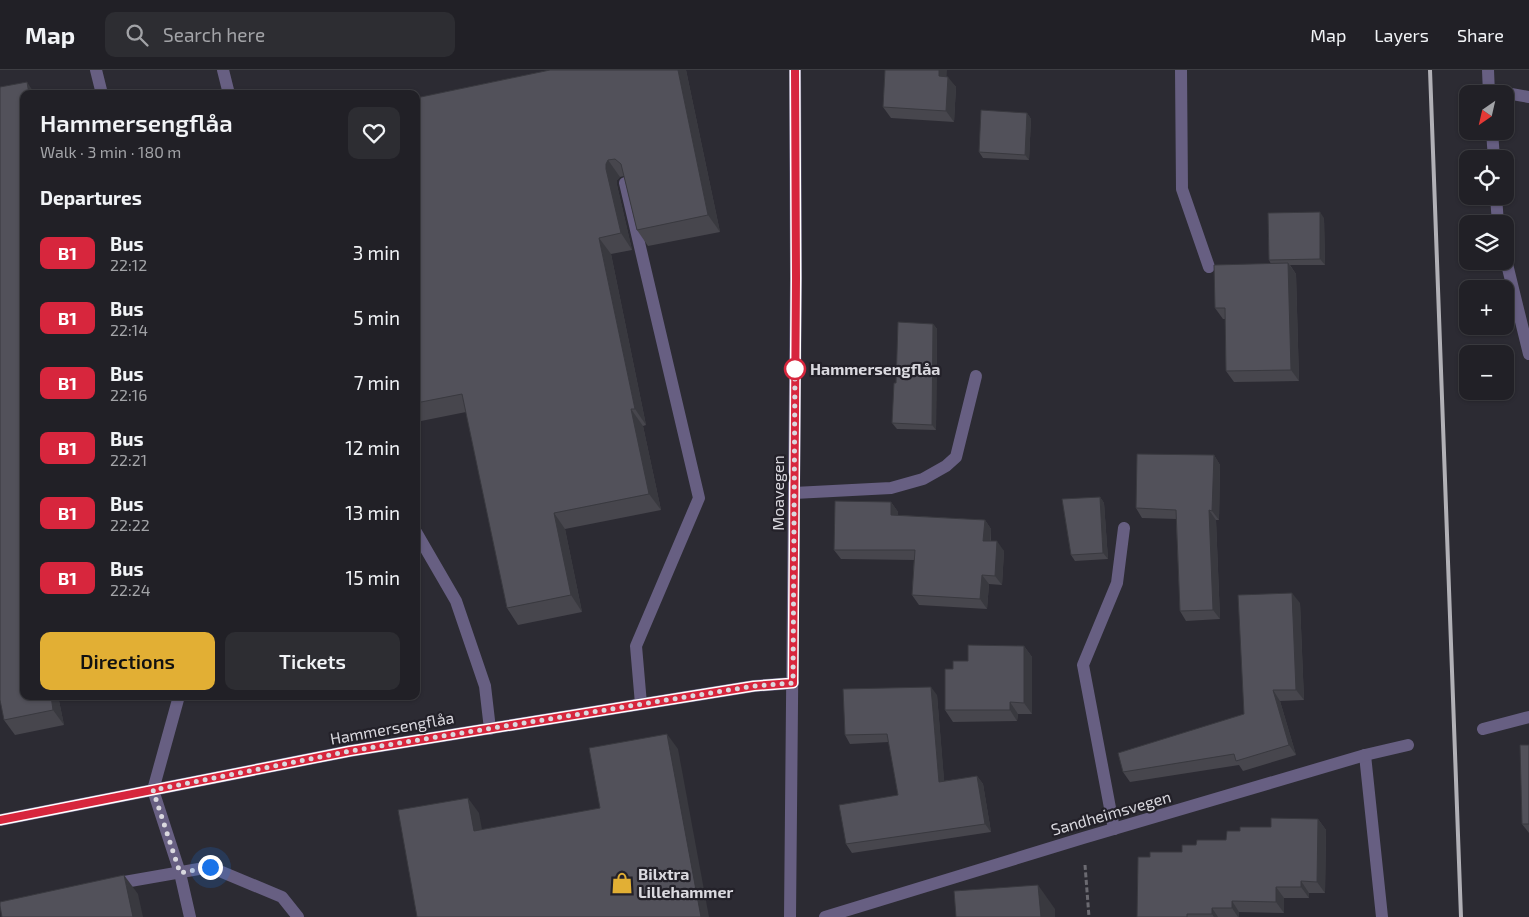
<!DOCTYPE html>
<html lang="en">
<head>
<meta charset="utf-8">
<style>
	body { margin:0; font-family:"Exo 2",sans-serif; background:#2d2d32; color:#f1f3f6; height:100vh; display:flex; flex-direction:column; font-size:19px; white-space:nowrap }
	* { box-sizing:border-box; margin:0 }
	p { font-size:16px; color:#a2a3a7 }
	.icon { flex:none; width:28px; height:28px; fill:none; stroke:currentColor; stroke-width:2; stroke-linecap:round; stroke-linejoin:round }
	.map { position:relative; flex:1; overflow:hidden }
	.side { position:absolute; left:20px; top:20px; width:400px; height:610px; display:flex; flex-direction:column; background:#212026; border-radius:10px; box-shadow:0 1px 4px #0004,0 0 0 1px #3e3e43 }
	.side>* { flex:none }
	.badge { padding:0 10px; border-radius:8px; font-size:18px; line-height:32px }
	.needle { width:32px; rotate:214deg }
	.controls { position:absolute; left:1459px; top:15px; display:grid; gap:10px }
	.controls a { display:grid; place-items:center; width:55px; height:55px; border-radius:10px; background:#212026; box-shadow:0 1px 4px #0004,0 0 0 1px #3e3e43; font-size:25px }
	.you { position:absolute; width:25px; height:25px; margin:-12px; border:4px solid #fff; border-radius:50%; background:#1a73e8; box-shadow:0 0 0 8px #1a73e833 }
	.map>.badge { position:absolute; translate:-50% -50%; box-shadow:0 0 0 2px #fff }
	h2 { padding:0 20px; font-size:19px; line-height:45px }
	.round { display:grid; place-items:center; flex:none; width:52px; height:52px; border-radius:10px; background:#2d2d32 }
	.summary { display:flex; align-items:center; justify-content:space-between; height:85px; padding:0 20px }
	h1 { font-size:24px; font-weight:600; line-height:38px }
	.button { display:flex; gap:10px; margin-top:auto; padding:10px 20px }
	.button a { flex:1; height:58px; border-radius:10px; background:#e2af34; color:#111; font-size:20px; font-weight:600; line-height:58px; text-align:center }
	.button a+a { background:#2d2d32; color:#f1f3f6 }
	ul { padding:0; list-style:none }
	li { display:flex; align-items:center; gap:15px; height:65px; padding:0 20px }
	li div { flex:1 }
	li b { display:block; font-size:19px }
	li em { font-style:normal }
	li .badge { min-width:55px; font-weight:700; text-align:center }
	header { display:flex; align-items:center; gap:30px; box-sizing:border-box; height:70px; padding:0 25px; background:#212026; border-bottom:1px solid #3e3e43 }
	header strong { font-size:24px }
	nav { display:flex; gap:28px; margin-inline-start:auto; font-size:18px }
	.search { width:350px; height:45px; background:#2d2d32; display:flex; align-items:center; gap:12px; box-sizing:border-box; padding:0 18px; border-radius:10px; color:#a2a3a7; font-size:19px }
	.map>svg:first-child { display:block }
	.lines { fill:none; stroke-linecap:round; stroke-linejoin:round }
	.path { stroke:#6b6a71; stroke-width:3; stroke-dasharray:5 2.5; stroke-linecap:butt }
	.service { stroke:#675f82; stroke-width:12 }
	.minor { stroke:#675f82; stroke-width:12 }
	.rail { stroke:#b1b0b6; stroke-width:4 }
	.wall { fill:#47464d }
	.shaded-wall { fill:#39393f }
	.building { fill:#52515a; stroke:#39393f }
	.line-casing { stroke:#fff; stroke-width:11 }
	.line { stroke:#d7263d; stroke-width:8 }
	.walk { stroke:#dad9df; stroke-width:5; stroke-dasharray:0 9 }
	.stop-dot { fill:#fff; stroke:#d7263d; stroke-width:2.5 }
	.labels { text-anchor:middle; stroke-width:4.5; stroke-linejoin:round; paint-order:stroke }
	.stop-label { font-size:16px; font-weight:bold; fill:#dad9df; stroke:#232129; text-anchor:start }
	.street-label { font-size:16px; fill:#dad9df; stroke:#232129 }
	.poi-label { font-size:16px; font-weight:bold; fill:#dad9df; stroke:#232129; text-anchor:start }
</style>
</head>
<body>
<header>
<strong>Map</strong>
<div class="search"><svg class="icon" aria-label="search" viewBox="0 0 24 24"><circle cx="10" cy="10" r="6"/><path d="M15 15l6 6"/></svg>Search here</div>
<nav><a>Map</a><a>Layers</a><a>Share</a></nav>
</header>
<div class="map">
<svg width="1529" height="847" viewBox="0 0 1529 847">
	<rect width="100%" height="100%" fill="#2c2b33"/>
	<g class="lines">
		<polyline class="path" points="1085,795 1089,847"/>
		<g class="service">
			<polyline points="96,0 102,24"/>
			<polyline points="223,0 229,24"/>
			<polyline points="1181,0 1182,119 1209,197"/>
			<polyline points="625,113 699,428 636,576 641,634"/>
			<polyline points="794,423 891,418 923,409 946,396 956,387 976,306"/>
			<polyline points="416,462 456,531 485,616 490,659"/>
			<polyline points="179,626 153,720 180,803 190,847"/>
			<polyline points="1483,659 1529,647"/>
			<polyline points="1365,685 1382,847"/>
			<polyline points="1114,759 1083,595 1117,513 1124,458"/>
			<polyline points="113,814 210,797 282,827 298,847"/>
		</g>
		<g class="minor">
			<polyline points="1488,0 1489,24"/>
			<polyline points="1489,20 1529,27"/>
			<polyline points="1492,61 1494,89"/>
			<polyline points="1496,126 1498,154"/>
			<polyline points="1505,186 1529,284"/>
			<polyline points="0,750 350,681 754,616 793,613"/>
			<polyline points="790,847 796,208 795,0"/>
			<polyline points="825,847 1083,768 1365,685 1408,675"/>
		</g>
		<polyline class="rail" points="1430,0 1461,847"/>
	</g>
	<g class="wall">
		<polygon points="686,0 720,162 648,176 637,160 624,106 620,107 617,110 617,115 632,180 611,184 646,355 643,356 661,440 565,459 582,542 518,555 507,538 466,342 416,352 416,28"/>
		<polygon points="946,7 956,17 954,52 891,48 883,37"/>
		<polygon points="1027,43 1031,49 1029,90 983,88 979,82"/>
		<polygon points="1324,148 1325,195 1290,195 1296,204 1299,311 1234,312 1226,301 1225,249 1223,249 1215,238 1271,194 1269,190"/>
		<polygon points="933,254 937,259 936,360 897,359 892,353 896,313"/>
		<polygon points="1214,385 1220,395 1219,450 1216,450 1220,549 1186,551 1180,541 1176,449 1142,448 1136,438"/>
		<polygon points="1100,427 1104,433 1108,489 1075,491 1071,485"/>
		<polygon points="891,432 898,442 898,445 985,450 991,459 991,471 1004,481 1002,515 989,514 987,539 919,535 912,525 914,490 841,489 834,480"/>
		<polygon points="1300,533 1304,630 1280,631 1296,685 1243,701 1239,695 1130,712 1123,702 1244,644"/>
		<polygon points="1024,576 1032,587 1032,644 1018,644 1017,651 953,652 945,640 953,599 968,591"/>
		<polygon points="937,625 944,711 977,706 983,714 991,762 852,783 846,774 898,725 889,672 850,674 845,665"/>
		<polygon points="24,626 58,626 64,655 15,665 4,650"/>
		<polygon points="1529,675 1529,763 1522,754"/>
		<polygon points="1318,749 1326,760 1325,823 1309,823 1309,828 1284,828 1284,843 1239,842 1239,847 1137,847 1150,787 1182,782 1196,775 1226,770 1240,761 1271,757"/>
	</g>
	<g class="shaded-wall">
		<polygon points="678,0 686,0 720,162 708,145"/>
		<polygon points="939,0 947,0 946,17 939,6"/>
		<polygon points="948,7 956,17 954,52 946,41"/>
		<polygon points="27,12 35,24 29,24"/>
		<polygon points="1027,43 1031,49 1029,90 1025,85"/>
		<polygon points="608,90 620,107 617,110 617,115 632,180 621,163 606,99 606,94"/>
		<polygon points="1320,142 1324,148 1325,195 1320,189"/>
		<polygon points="599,168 611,184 646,355 635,339"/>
		<polygon points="1288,193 1296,204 1299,311 1291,300"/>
		<polygon points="933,254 937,259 936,360 932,355"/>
		<polygon points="631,339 643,356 661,440 649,424"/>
		<polygon points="1214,385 1220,395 1219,450 1212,441"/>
		<polygon points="1100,427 1104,433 1108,489 1103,483"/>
		<polygon points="891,432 898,442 898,454 891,445"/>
		<polygon points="1209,440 1216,450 1220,549 1213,540"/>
		<polygon points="554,443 565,459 582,542 571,525"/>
		<polygon points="985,450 991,459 990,480 983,471"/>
		<polygon points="997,471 1004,481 1002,515 995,506"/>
		<polygon points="982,505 989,514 987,539 980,529"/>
		<polygon points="1292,523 1300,533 1304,630 1296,620"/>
		<polygon points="1024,576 1032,587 1032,644 1024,633"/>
		<polygon points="931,617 937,625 945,720 939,712"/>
		<polygon points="1273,620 1280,631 1296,685 1289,675"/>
		<polygon points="51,626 58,626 64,655 53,640"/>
		<polygon points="1010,632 1018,644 1017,651 1010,640"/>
		<polygon points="667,664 678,679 709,847 701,847"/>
		<polygon points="977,706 983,714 991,762 985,754"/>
		<polygon points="468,728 479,743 485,776 474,761"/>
		<polygon points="1318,749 1326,760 1325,823 1317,812"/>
		<polygon points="124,805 138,824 143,847 133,847"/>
		<polygon points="1301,811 1309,823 1309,828 1301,817"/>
		<polygon points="1038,815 1055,839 1055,847 1041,847"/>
		<polygon points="1276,817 1284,828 1284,843 1276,832"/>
		<polygon points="1232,831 1239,842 1239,847 1238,847 1232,838"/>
		<polygon points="1212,838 1218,847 1214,847 1212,844"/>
	</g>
	<g class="building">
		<polygon points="550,0 678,0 708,145 637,160 621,94 615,89 608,90 606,94 606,99 621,163 599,168 635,339 631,339 649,424 554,443 571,525 507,538 462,324 416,333 416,28"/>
		<polygon points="885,0 939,0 939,6 948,7 946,41 883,37"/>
		<polygon points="27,12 29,24 24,24 24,626 51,626 53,640 4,650 0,630 0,17"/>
		<polygon points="80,20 80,24 63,24"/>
		<polygon points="981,40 1027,43 1025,85 979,82"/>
		<polygon points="1320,142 1320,189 1269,190 1268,143"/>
		<polygon points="1288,193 1291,300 1226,301 1225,238 1215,238 1214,195"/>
		<polygon points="898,252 933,254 932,355 892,353 894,313 896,313"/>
		<polygon points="1137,384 1214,385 1212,441 1209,440 1213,540 1180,541 1176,440 1136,438"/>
		<polygon points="1100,427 1103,483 1071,485 1062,429"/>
		<polygon points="835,431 891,432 891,445 985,450 983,471 997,471 995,506 982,505 980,529 912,525 915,480 834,480"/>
		<polygon points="1292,523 1296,620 1273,620 1289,675 1236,691 1234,684 1123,702 1118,683 1244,644 1238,525"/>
		<polygon points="968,575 1024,576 1024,633 1010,632 1010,640 945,640 945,599 953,599 953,591 968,591"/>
		<polygon points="931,617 939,712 977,706 985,754 846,774 839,735 898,725 887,664 845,665 843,619"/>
		<polygon points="667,664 701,847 417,847 398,740 468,728 474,761 600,738 589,678"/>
		<polygon points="1520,675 1529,675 1529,754 1522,754"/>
		<polygon points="1271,748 1318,749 1317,812 1301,811 1301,817 1276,817 1276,832 1232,831 1232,838 1212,838 1212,844 1187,844 1187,847 1137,847 1138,787 1150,787 1150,782 1182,782 1182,775 1196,775 1197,770 1226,770 1227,761 1240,761 1240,757 1271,757"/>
		<polygon points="124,805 133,847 2,847 0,836 0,832"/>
		<polygon points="1038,815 1041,847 956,847 954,821"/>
	</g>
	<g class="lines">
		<g class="line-casing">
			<polyline id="line" points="0,750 350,681 754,616 793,613 796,208 795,0"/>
		</g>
		<use href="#line" class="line"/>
		<polyline class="walk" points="210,797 180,803 153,720 350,681 754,616 793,613 795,299"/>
	</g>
	<defs>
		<g id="shop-bare" transform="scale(1.725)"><path d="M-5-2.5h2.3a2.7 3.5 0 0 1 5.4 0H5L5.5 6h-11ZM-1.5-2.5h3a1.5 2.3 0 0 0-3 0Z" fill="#e2af34" stroke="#232129" stroke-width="2.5" paint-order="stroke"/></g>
	</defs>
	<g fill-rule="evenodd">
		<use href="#shop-bare" x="622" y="813"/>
	</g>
	<circle class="stop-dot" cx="795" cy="299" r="10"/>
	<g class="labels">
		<g class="stop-label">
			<text x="810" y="305">Hammersengflåa</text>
		</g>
		<g class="street-label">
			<text transform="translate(778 423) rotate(-90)" y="6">Moavegen</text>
			<text transform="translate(392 658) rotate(-10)" y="6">Hammersengflåa</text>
			<text transform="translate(1111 743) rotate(-16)" y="6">Sandheimsvegen</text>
		</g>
		<g class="poi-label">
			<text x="638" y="810">Bilxtra<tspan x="638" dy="18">Lillehammer</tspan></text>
		</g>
	</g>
</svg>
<div class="controls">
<a><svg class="needle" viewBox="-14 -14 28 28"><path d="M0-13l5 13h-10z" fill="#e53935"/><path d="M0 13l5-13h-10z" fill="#a2a3a7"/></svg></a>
<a><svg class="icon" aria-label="locate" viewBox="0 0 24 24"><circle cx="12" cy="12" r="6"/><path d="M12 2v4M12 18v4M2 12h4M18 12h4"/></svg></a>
<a><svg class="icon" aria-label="layers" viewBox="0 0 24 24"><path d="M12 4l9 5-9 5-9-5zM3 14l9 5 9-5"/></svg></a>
<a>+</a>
<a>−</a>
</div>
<div class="you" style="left:210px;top:797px"></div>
<section class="side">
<div class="summary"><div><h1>Hammersengflåa</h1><p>Walk · 3 min · 180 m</p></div><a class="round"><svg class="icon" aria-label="heart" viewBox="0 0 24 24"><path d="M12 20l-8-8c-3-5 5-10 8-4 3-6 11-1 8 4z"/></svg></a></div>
<h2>Departures</h2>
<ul>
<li><span class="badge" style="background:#d7263d;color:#fff">B1</span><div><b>Bus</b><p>22:12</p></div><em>3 min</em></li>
<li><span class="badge" style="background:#d7263d;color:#fff">B1</span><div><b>Bus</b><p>22:14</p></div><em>5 min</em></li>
<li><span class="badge" style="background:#d7263d;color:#fff">B1</span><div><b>Bus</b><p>22:16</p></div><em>7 min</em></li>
<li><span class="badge" style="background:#d7263d;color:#fff">B1</span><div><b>Bus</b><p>22:21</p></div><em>12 min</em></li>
<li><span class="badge" style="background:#d7263d;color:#fff">B1</span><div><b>Bus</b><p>22:22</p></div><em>13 min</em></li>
<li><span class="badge" style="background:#d7263d;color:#fff">B1</span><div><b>Bus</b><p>22:24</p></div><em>15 min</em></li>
</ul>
<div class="button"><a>Directions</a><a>Tickets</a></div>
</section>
</div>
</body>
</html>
